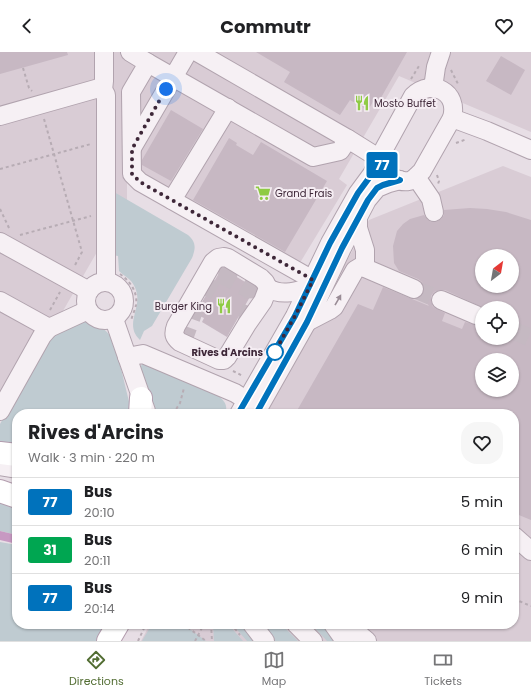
<!DOCTYPE html>
<html lang="en">
<head>
<meta charset="utf-8">
<style>
	body { margin:0; font-family:Poppins,sans-serif; background:#f6f6f6; color:#202124; height:100vh; display:flex; flex-direction:column; font-size:15px; white-space:nowrap }
	* { box-sizing:border-box; margin:0 }
	p { font-size:13px; color:#757577 }
	.icon { flex:none; width:22px; height:22px; fill:none; stroke:currentColor; stroke-width:2; stroke-linecap:round; stroke-linejoin:round }
	.map { position:relative; flex:1; overflow:hidden }
	.sheet { position:absolute; left:12px; top:357px; width:507px; height:220px; display:flex; flex-direction:column; background:#fff; border-radius:16px; box-shadow:0 1px 3px #0004 }
	.sheet>* { flex:none }
	.badge { padding:0 8px; border-radius:3px; font-size:14px; line-height:26px }
	.needle { width:26px; rotate:31deg }
	.buttons { position:absolute; left:475px; top:197px; display:grid; gap:8px }
	.buttons a { display:grid; place-items:center; width:44px; height:44px; border-radius:50%; background:#fff; box-shadow:0 1px 3px #0004; font-size:20px }
	.you { position:absolute; width:20px; height:20px; margin:-10px; border:3px solid #fff; border-radius:50%; background:#1a73e8; box-shadow:0 0 0 6px #1a73e833 }
	.map>.badge { position:absolute; translate:-50% -50%; box-shadow:0 0 0 2px #fff }
	.round { display:grid; place-items:center; flex:none; width:42px; height:42px; border-radius:16px; background:#f6f6f6 }
	.overview { display:flex; align-items:center; justify-content:space-between; height:68px; padding:0 16px }
	h1 { font-size:19px; font-weight:700; line-height:30px }
	ul { padding:0; list-style:none }
	li { display:flex; align-items:center; gap:12px; height:48px; padding:0 16px; border-top:1px solid #e0e0e0 }
	li div { flex:1 }
	li b { display:block; font-size:15px }
	li em { font-style:normal }
	li .badge { min-width:44px; font-weight:700; text-align:center }
	header { display:flex; justify-content:space-between; align-items:center; height:52px; padding:0 16px; background:#fff; font-size:18px; font-weight:700 }
	.dock { display:flex; justify-content:space-around; align-items:center; height:56px; border-top:1px solid #e0e0e0; background:#fff; font-size:11px; color:#757577 }
	.dock a { display:grid; justify-items:center; gap:2px }
	.dock .active { color:#526d32 }
	.map>svg:first-child { display:block }
	.built { fill:#d9ccd5; fill-rule:evenodd }
	.green { fill:#bfcbd1 }
	.water { fill:#c799c2 }
	.building { fill:#c7b8c3; fill-rule:evenodd }
	.lines { fill:none; stroke-linecap:round; stroke-linejoin:round }
	.minor-tunnel { stroke:#c5b9c2; stroke-width:18; stroke-dasharray:18 9; stroke-linecap:butt }
	.minor-casing { stroke:#b1a3ae; stroke-width:20 }
	.major-casing { stroke:#b39dae; stroke-width:24 }
	.path { stroke:#b7acb4; stroke-width:2; stroke-dasharray:3 3; stroke-linecap:butt }
	.minor { stroke:#f6f0f4; stroke-width:18 }
	.major { stroke:#fff; stroke-width:22 }
	.oneway { fill:#9a8c96 }
	.line-casing { stroke:#fff; stroke-width:9 }
	.line { stroke:#0072bc; stroke-width:6 }
	.walk { stroke:#3e2738; stroke-width:4; stroke-dasharray:0 7.2 }
	.stop-dot { fill:#fff; stroke:#0072bc; stroke-width:2 }
	.labels { text-anchor:middle; stroke-width:4; stroke-linejoin:round; paint-order:stroke }
	.poi-label { font-size:10px; fill:#3e2738; stroke:#f5edf3; text-anchor:start }
	.stop-label { font-size:10px; font-weight:bold; fill:#3e2738; stroke:#f5edf3; text-anchor:end }
</style>
</head>
<body>
<header><svg class="icon" aria-label="back" viewBox="0 0 24 24"><path d="M15 5l-7 7 7 7"/></svg>Commutr<svg class="icon" aria-label="heart" viewBox="0 0 24 24"><path d="M12 20l-8-8c-3-5 5-10 8-4 3-6 11-1 8 4z"/></svg></header>
<div class="map">
<svg width="531" height="589" viewBox="0 0 531 589">
	<rect width="100%" height="100%" fill="#e7dee5"/>
	<g class="built">
		<polygon points="0,0 531,0 531,80 399,24 339,127 347,133 292,224 127,129 127,148 0,368"/>
		<path d="M503,114L531,125V589H141L150,572H514V362H264L369,168ZM482,204H512V234H482ZM482,256H512V286H482ZM482,308H512V338H482Z"/>
	</g>
	<g class="green">
		<path d="M114,140L188,183C196,190 196,196 192,206L152,274L144,279L140,288C121,270 149,252 131,229C127,225 123,223 119,219L118,204L112,203Z"/>
		<path d="M83,269C101,272 110,279 116,296L132,362H17V393L0,392V372L42,297L56,280Z"/>
		<path d="M142,312H146L216,342C223,347 229,353 225,362H153L140,316Z"/>
		<polygon points="0,447 17,452 17,483 0,479"/>
		<polygon points="0,490 17,493 17,572 107,572 98,589 0,589"/>
		<polygon points="152,572 183,572 206,589 142,589"/>
		<polygon points="213,572 228,572 243,589 214,589"/>
		<polygon points="232,572 246,572 259,589 247,589"/>
		<polygon points="257,572 281,572 298,589 271,589"/>
		<polygon points="311,572 328,572 341,589 327,589"/>
	</g>
	<polygon class="water" points="0,479 17,483 17,492 0,488"/>
	<g class="building">
		<polygon points="0,0 67,0 68,3 0,22"/>
		<polygon points="256,0 407,0 378,51 374,48 368,58 350,48 340,63 284,30 290,20"/>
		<polygon points="501,4 525,18 511,43 486,29"/>
		<polygon points="171,58 203,77 171,129 142,113 142,108"/>
		<polygon points="229,86 237,91 236,93 253,103 261,90 327,129 285,200 193,148"/>
		<path d="M470,156L487,157L506,160L531,168V468L514,461V362H295L358,252L373,258L383,235L429,254L421,244L424,241V236L422,230L418,227L399,219L394,211L393,194L397,179L403,172L410,167L424,163L427,167L431,170H436L441,167L444,163V158ZM482,204H512V234H482ZM440,238H445L484,256H512V286H482V272L477,273L465,270L462,277L442,269L445,261L433,255L431,249V244L434,240ZM482,308H512V338H482Z"/>
		<polygon points="222,216 255,236 227,285 202,270 204,266 195,262"/>
	</g>
	<g class="lines">
		<g class="minor-tunnel">
			<polyline points="414,237 441,248"/>
			<polyline points="512,278 531,286"/>
			<path d="M182,292L195,256L215,222H221L250,238C259,248 248,258 247,269"/>
		</g>
		<g class="minor-casing">
			<g id="minor">
				<polyline points="130,0 148,11 131,40 132,122 140,130 313,228"/>
				<polyline points="197,0 348,87"/>
				<polyline points="148,11 313,105 340,99 348,87 380,107"/>
				<polyline points="433,36 436,15 441,0"/>
				<polyline points="103,38 104,29 104,0"/>
				<polyline points="0,64 99,36 103,38 106,43 106,230"/>
				<polyline points="452,66 487,79 531,98"/>
				<polyline points="132,96 188,0"/>
				<polyline points="416,125 431,147 434,160"/>
				<polyline points="172,148 228,56"/>
				<polyline points="358,166 358,176 365,198 365,216"/>
				<polyline points="0,190 89,239"/>
				<path d="M224,205L228,206L261,226L265,230L268,236L263,249L247,272L227,305L224,308H219L180,290C174,285 173,282 176,274L213,210L218,206Z"/>
				<circle cx="105" cy="249" r="19"/>
				<path d="M268,236C281,244 294,240 309,236"/>
				<polyline points="441,248 476,263"/>
				<polyline points="0,249 49,276 88,258"/>
				<polyline points="114,267 146,359"/>
				<polyline points="307,270 330,258 334,255 355,218 360,215 365,216 414,237"/>
				<polyline points="127,305 143,302 235,341 246,348"/>
				<polyline points="0,359 42,284 49,276"/>
				<path d="M239,362L295,264L330,191L358,141L372,122L384,97L413,44C432,26 459,40 452,66L422,119C418,123 414,128 409,129C399,131 385,123 382,113C381,110 382,106 382,103"/>
				<polyline points="255,362 307,270 342,196 367,148 377,136 389,131 400,128"/>
				<polyline points="0,414 17,417"/>
				<polyline points="514,484 531,499"/>
				<polyline points="252,572 265,589"/>
				<polyline points="296,572 313,589"/>
				<polyline points="333,572 345,589"/>
				<polyline points="353,572 361,584 367,589"/>
			</g>
		</g>
		<g class="major-casing">
			<g id="major">
				<polyline points="140,362 141,346"/>
				<polyline points="0,401 17,403"/>
				<polyline points="0,439 17,445"/>
				<polyline points="108,589 118,572"/>
			</g>
		</g>
		<g class="path">
			<polyline points="23,16 29,36 32,39"/>
			<polyline points="451,18 458,32"/>
			<polyline points="411,27 419,14 421,14"/>
			<polyline points="44,67 82,200 74,215"/>
			<polyline points="456,91 467,87"/>
			<polyline points="0,117 91,92"/>
			<polyline points="437,123 439,129 438,132"/>
			<polyline points="0,157 10,178"/>
			<polyline points="20,183 91,164"/>
			<path d="M120,222C130,229 138,240 136,253C135,258 132,264 131,269"/>
			<polyline points="50,258 60,240"/>
			<polyline points="233,319 243,324"/>
			<polyline points="173,362 180,351 184,336"/>
			<polyline points="514,547 531,554"/>
			<polyline points="183,572 206,589"/>
			<polyline points="211,572 212,589"/>
			<polyline points="231,572 240,583"/>
			<polyline points="138,589 146,572"/>
			<polyline points="195,589 204,572"/>
		</g>
		<use href="#minor" class="minor"/>
		<use href="#major" class="major"/>
	</g>
	<defs><path id="oneway-solid" d="M-6-.8H1V-3.2L6.5 0L1 3.2V.8H-6Z"/></defs>
	<use class="oneway" href="#oneway-solid" transform="translate(338 248) rotate(-60)"/>
	<g class="lines">
		<g class="line-casing">
			<path id="line" d="M238,362L295,264L330,191L358,141L372,122L382,103C382,118 386,123 400,128L383,133L377,136L368,148L342,196L307,270L256,362"/>
		</g>
		<use href="#line" class="line"/>
		<polyline class="walk" points="166,37 132,97 132,122 140,130 313,228 295,264 274,301 275,300"/>
	</g>
	<defs>
		<g id="restaurant-bare" transform="scale(1.2)"><path d="M-5-6h1v4h1v-4h1v4h1v-4h1v5L-1.5 .5V6h-2V.5L-5-1ZM5-6V6H3V1.5H1.5Q1.5-4 5-6Z" fill="#8fcb44" stroke="#f5edf3" stroke-width="2.5" paint-order="stroke"/></g>
		<g id="supermarket-bare" transform="scale(1.2)"><path d="M-6-5.5h2.5l.6 2H6L4.5 2H-2.5L-4.4-4H-6ZM-1.5 3.2a1.3 1.3 0 1 0 .1 0ZM3 3.2a1.3 1.3 0 1 0 .1 0Z" fill="#8fcb44" stroke="#f5edf3" stroke-width="2.5" paint-order="stroke"/></g>
	</defs>
	<g fill-rule="evenodd">
		<use href="#restaurant-bare" x="362" y="51"/>
		<use href="#supermarket-bare" x="263" y="141"/>
		<use href="#restaurant-bare" x="224" y="254"/>
	</g>
	<circle class="stop-dot" cx="275" cy="300" r="8"/>
	<g class="labels">
		<g class="poi-label">
			<text x="374" y="55">Mosto Buffet</text>
			<text x="275" y="145">Grand Frais</text>
			<text x="212" y="258" text-anchor="end">Burger King</text>
		</g>
		<g class="stop-label">
			<text x="263" y="304">Rives d'Arcins</text>
		</g>
	</g>
</svg>
<div class="buttons">
<a><svg class="needle" viewBox="-14 -14 28 28"><path d="M0-13l5 13h-10z" fill="#e53935"/><path d="M0 13l5-13h-10z" fill="#757577"/></svg></a>
<a><svg class="icon" aria-label="locate" viewBox="0 0 24 24"><circle cx="12" cy="12" r="6"/><path d="M12 2v4M12 18v4M2 12h4M18 12h4"/></svg></a>
<a><svg class="icon" aria-label="layers" viewBox="0 0 24 24"><path d="M12 4l9 5-9 5-9-5zM3 14l9 5 9-5"/></svg></a>
</div>
<div class="you" style="left:166px;top:37px"></div>
<b class="badge" style="left:382px;top:113px;background:#0072bc;color:#fff">77</b>
<section class="sheet">
<div class="overview"><div><h1>Rives d'Arcins</h1><p>Walk · 3 min · 220 m</p></div><a class="round"><svg class="icon" aria-label="heart" viewBox="0 0 24 24"><path d="M12 20l-8-8c-3-5 5-10 8-4 3-6 11-1 8 4z"/></svg></a></div>
<ul>
<li><span class="badge" style="background:#0072bc;color:#fff">77</span><div><b>Bus</b><p>20:10</p></div><em>5 min</em></li>
<li><span class="badge" style="background:#00a651;color:#fff">31</span><div><b>Bus</b><p>20:11</p></div><em>6 min</em></li>
<li><span class="badge" style="background:#0072bc;color:#fff">77</span><div><b>Bus</b><p>20:14</p></div><em>9 min</em></li>
</ul>
</section>
</div>
<nav class="dock">
<a class="active"><svg class="icon" aria-label="directions" viewBox="0 0 24 24"><path d="M12 3l9 9-9 9-9-9zM9 14v-3h6M13 9l2 2-2 2"/></svg>Directions</a>
<a><svg class="icon" aria-label="map" viewBox="0 0 24 24"><path d="M3 6l6-2 6 2 6-2v14l-6 2-6-2-6 2zM9 4v14M15 6v14"/></svg>Map</a>
<a><svg class="icon" aria-label="tickets" viewBox="0 0 24 24"><path d="M3 7h18v10H3zM15 7v10"/></svg>Tickets</a>
</nav>
</body>
</html>
